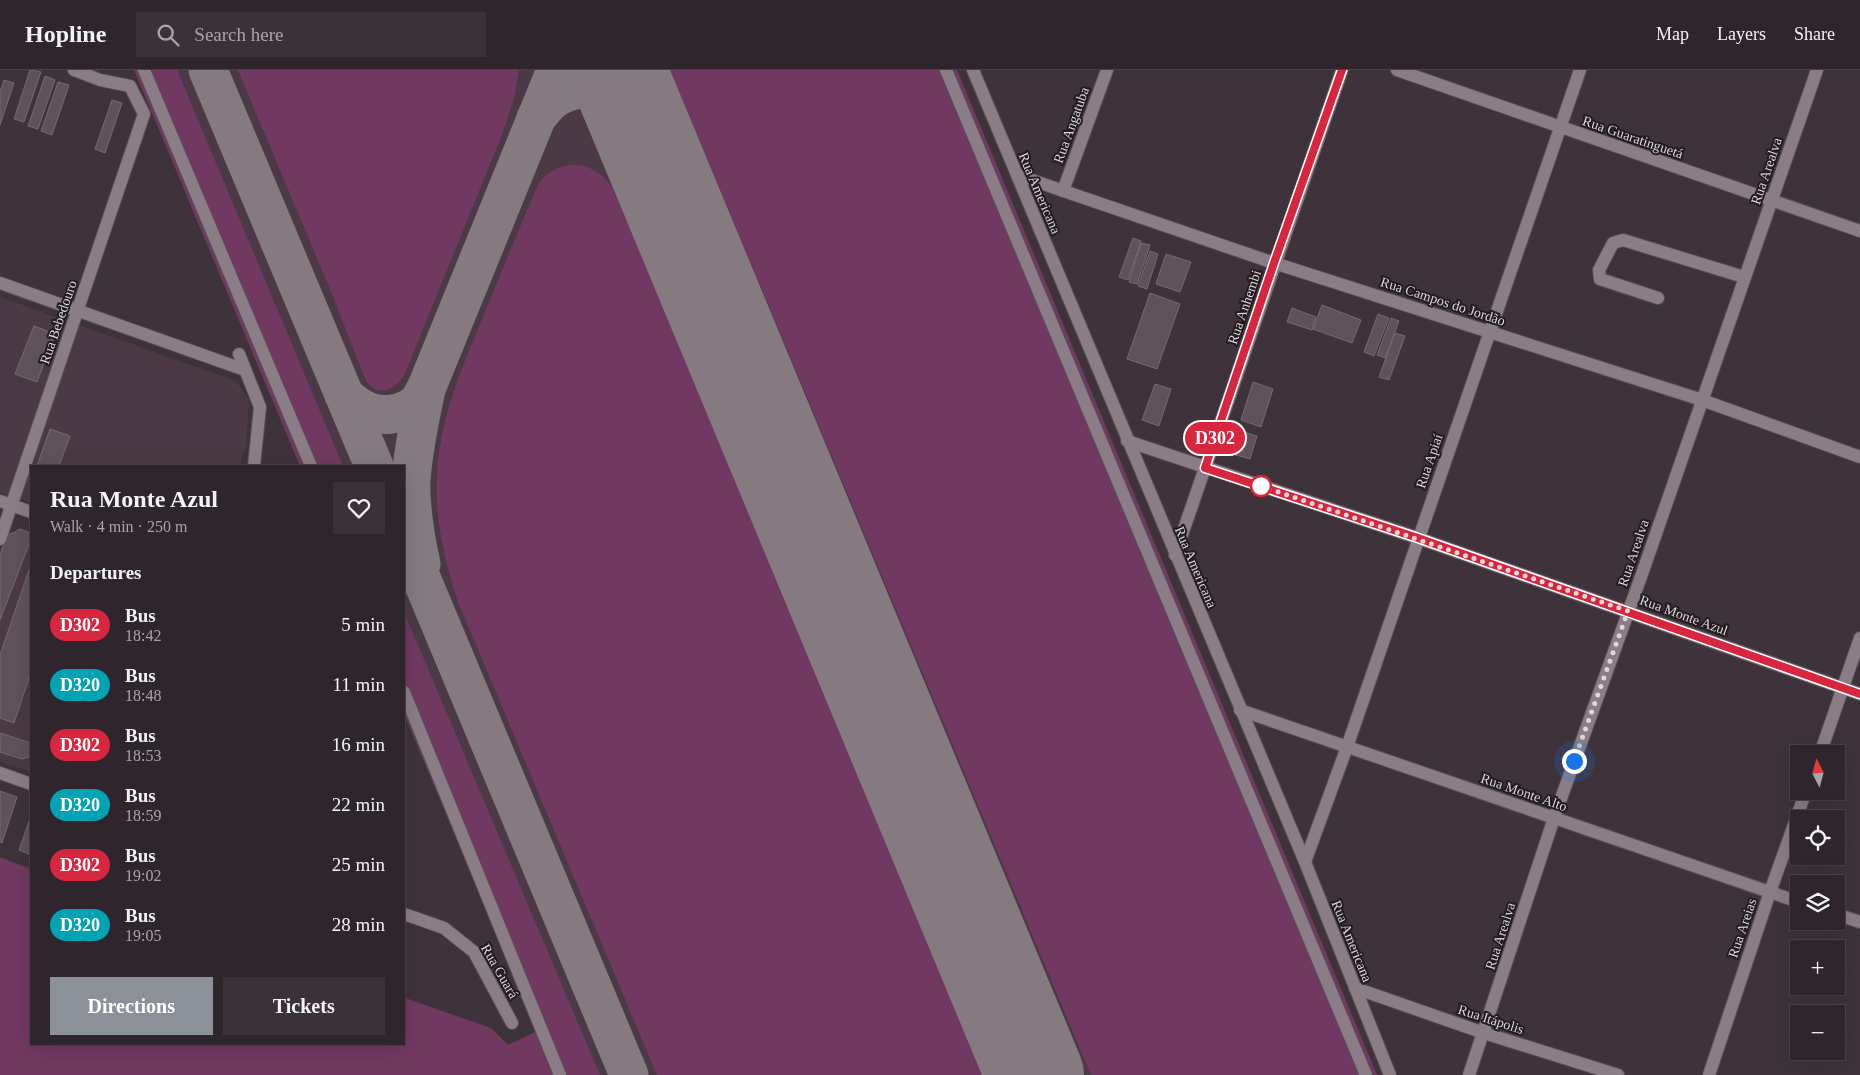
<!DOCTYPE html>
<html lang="en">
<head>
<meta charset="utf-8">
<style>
	body { margin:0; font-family:"Times New Roman",serif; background:#3a3238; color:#f1f3f6; height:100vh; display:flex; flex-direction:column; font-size:19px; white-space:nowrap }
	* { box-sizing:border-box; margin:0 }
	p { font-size:16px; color:#a7a5a9 }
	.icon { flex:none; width:28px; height:28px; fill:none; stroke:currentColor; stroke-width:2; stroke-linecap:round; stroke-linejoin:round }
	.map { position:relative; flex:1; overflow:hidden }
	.panel { position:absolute; left:30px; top:395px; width:375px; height:580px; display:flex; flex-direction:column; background:#2e262c; border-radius:0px; box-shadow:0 5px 20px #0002,0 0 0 1px #494348 }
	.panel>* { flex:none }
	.badge { padding:0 10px; border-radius:16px; font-size:18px; line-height:32px }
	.needle { width:32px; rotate:354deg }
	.buttons { position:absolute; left:1790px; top:675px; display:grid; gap:10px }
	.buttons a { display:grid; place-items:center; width:55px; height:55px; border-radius:0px; background:#2e262c; box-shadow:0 5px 20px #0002,0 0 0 1px #494348; font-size:25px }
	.you { position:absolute; width:25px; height:25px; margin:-12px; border:4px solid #fff; border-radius:50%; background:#1a73e8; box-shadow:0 0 0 8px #1a73e833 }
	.map>.badge { position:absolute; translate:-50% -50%; box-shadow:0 0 0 2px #fff }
	h2 { padding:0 20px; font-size:19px; line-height:45px }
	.round { display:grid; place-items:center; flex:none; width:52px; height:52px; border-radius:0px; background:#3a3238 }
	.overview { display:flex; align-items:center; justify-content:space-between; height:85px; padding:0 20px }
	h1 { font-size:24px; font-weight:700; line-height:38px }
	.button { display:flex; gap:10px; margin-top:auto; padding:10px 20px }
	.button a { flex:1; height:58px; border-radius:0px; background:#8c9099; color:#fff; font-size:20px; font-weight:700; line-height:58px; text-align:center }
	.button a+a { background:#3a3238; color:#f1f3f6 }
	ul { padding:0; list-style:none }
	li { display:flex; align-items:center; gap:15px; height:60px; padding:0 20px }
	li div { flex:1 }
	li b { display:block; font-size:19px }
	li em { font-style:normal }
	li .badge { min-width:55px; font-weight:700; text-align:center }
	header { display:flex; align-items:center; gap:30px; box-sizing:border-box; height:70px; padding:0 25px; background:#2e262c; border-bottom:1px solid #494348 }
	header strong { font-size:24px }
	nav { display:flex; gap:28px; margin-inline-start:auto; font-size:18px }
	.search { width:350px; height:45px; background:#3a3238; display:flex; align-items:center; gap:12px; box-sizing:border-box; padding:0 18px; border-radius:0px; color:#a7a5a9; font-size:19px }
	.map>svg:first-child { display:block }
	.built { fill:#4b3a45 }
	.green { fill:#713961 }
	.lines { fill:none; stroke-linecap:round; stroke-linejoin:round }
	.taxiway { stroke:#847a80; stroke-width:39 }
	.runway { stroke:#847a80; stroke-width:98 }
	.building { fill:#5f525a; stroke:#766971 }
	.minor-casing { stroke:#594f55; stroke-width:14 }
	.minor { stroke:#8b7d86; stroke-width:12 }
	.line-casing { stroke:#fff; stroke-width:11 }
	.line { stroke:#d7263d; stroke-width:8 }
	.walk { stroke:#ddd6da; stroke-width:5; stroke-dasharray:0 9 }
	.stop-dot { fill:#fff; stroke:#d7263d; stroke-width:2.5 }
	.labels { text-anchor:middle; stroke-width:4; stroke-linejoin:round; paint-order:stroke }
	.street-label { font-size:14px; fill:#ddd6da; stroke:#221c20 }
</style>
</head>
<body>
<header>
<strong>Hopline</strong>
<div class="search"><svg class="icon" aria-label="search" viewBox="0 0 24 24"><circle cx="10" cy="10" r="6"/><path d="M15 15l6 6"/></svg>Search here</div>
<nav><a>Map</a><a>Layers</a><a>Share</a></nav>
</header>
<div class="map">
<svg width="1860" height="1005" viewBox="0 0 1860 1005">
	<rect width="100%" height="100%" fill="#3e333a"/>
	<g class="built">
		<polygon points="134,0 956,0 1377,1005 0,1005 0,787 31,798 31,974 404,974 404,927 491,958 508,975 537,961 404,644 404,396 300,396"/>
		<polygon points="0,227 236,311 249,330 246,376 240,396 31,396 31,433 0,422"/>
		<polygon points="0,457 31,468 31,702 0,691"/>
	</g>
	<g class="green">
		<polygon points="134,0 177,0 343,396 300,396"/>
		<path d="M238,0H519L514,29L501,67L406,301C398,318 381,330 366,311L332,224Z"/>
		<polygon points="670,0 957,0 1377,1005 1091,1005"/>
		<path d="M572,95C589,94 603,104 612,117L654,212L773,502L984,1005H657L458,532C445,492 435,451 437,409C439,348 462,298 485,242C503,199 520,156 539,113C548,102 558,96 572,95Z"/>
		<polygon points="404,542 600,1005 0,1005 0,788 31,799 31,974 404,974 404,928 491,958 508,975 537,961 404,644"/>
	</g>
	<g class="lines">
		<g class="taxiway">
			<polyline points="208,0 374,396"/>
			<path d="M536,48C540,44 544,38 549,33C569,15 600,15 622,30C627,34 631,40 636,44"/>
			<path d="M344,325C350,330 356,336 363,339C379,348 404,346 418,332C421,329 423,323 426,319"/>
			<polyline points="404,467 629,1005"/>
			<path d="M421,494C415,466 410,438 411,410C413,379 420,349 426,319L556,0"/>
		</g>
		<polyline class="runway" points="617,0 1035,1005"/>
	</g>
	<g class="building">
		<polygon points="30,0 41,2 24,52 14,49"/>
		<polygon points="45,6 55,10 38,59 28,56"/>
		<polygon points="4,10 14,13 0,55 0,22"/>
		<polygon points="58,12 69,15 52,65 41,61"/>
		<polygon points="112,30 122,33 105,83 95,79"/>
		<polygon points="1133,168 1141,171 1128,210 1119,207"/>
		<polygon points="1141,173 1150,175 1137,214 1129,212"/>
		<polygon points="1150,181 1158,184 1147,219 1138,216"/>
		<polygon points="1166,184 1191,192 1180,222 1156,214"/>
		<polygon points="1150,223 1180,234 1157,299 1127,289"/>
		<polygon points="1322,235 1361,250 1352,273 1313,259"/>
		<polygon points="1292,238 1316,247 1312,260 1287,252"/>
		<polygon points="1378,244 1389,248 1374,286 1364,282"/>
		<polygon points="1391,248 1399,251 1385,288 1377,285"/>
		<polygon points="34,256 55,264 37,312 15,304"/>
		<polygon points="1395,263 1405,266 1389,310 1379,307"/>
		<polygon points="1253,312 1273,319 1261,357 1241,350"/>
		<polygon points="1155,314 1171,319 1159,356 1142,350"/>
		<polygon points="50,359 70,366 59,396 37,396"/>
		<polygon points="1237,360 1257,366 1250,389 1229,383"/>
		<polygon points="20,459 31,463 31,469 0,550 0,485 7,466"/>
		<polygon points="30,497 31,602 14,653 0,648 0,585"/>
		<polygon points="0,663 31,673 31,686 22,689 0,682"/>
		<polygon points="0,721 17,727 2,773 0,772"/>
		<polygon points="31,746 31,785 19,780"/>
	</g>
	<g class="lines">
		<g class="minor-casing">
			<g id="minor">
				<polyline points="144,0 311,396"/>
				<polyline points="946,0 1366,1005"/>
				<polyline points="973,0 1305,792 1390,1005"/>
				<polyline points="1397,0 1860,161"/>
				<polyline points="1017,105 1274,193 1702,330 1860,387"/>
				<polyline points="1063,121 1107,0"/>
				<polyline points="0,213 245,300"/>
				<polyline points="1658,228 1600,209 1599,200 1613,173 1623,170 1744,207"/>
				<polyline points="239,284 260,337 254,396"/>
				<polyline points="1127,371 1418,468 1860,624"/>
				<polyline points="0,431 31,442"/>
				<polyline points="0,469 144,44 130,16 100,10 74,0"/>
				<polyline points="1175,485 1342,0"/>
				<polyline points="404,622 560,1005"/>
				<polyline points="1240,640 1799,832"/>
				<polyline points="1820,684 1860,568"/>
				<polyline points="0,703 31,714"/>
				<polyline points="1305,792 1347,677 1580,0"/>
				<polyline points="404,844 444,858 474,882 512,953"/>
				<polyline points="1836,844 1860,852"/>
				<polyline points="1355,918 1484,963 1618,1005"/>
				<polyline points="1469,1005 1554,748 1642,504 1817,0"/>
				<polyline points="1709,1005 1770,822 1806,721"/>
			</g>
		</g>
		<use href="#minor" class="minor"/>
	</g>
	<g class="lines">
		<g class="line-casing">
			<polyline id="line" points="1342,0 1274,193 1205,398 1418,468 1860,624"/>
		</g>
		<use href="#line" class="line"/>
		<polyline class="walk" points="1261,416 1628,541 1574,691"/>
	</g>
	<circle class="stop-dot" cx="1261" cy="416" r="10"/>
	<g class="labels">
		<g class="street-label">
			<text transform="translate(1071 55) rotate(-70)" y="5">Rua Angatuba</text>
			<text transform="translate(1633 67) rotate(19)" y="5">Rua Guaratinguetá</text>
			<text transform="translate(1766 101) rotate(-71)" y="5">Rua Arealva</text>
			<text transform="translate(1040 123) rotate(67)" y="5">Rua Americana</text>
			<text transform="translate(1443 231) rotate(18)" y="5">Rua Campos do Jordão</text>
			<text transform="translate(1244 237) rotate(-71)" y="5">Rua Anhembi</text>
			<text transform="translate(58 252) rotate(-71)" y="5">Rua Bebedouro</text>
			<text transform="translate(1429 391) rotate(-71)" y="5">Rua Apiaí</text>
			<text transform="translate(1633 483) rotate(-71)" y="5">Rua Arealva</text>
			<text transform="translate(1196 497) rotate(67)" y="5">Rua Americana</text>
			<text transform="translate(1684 545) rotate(20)" y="5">Rua Monte Azul</text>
			<text transform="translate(1524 722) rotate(19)" y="5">Rua Monte Alto</text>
			<text transform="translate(1742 858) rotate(-71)" y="5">Rua Areias</text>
			<text transform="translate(1500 866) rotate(-72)" y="5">Rua Arealva</text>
			<text transform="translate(1352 871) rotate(68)" y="5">Rua Americana</text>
			<text transform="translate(500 901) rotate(60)" y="5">Rua Guará</text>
			<text transform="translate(1491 949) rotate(18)" y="5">Rua Itápolis</text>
		</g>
	</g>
</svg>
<div class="buttons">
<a><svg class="needle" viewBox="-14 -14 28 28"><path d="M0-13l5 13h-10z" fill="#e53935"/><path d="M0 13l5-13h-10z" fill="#a7a5a9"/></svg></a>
<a><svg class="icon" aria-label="locate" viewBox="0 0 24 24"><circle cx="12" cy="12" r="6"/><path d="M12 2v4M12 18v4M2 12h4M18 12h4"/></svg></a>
<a><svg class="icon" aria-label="layers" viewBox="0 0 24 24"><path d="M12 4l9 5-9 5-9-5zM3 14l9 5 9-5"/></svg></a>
<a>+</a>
<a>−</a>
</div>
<div class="you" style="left:1574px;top:691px"></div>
<b class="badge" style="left:1215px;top:368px;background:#d7263d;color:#fff">D302</b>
<section class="panel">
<div class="overview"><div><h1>Rua Monte Azul</h1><p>Walk · 4 min · 250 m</p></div><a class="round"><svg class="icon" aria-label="heart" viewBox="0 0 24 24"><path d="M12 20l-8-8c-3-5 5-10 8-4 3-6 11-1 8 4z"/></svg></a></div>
<h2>Departures</h2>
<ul>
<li><span class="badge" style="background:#d7263d;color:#fff">D302</span><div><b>Bus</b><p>18:42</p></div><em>5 min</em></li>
<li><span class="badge" style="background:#00a3b4;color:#fff">D320</span><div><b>Bus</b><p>18:48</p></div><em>11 min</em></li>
<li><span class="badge" style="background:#d7263d;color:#fff">D302</span><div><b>Bus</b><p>18:53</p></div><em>16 min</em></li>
<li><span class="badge" style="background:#00a3b4;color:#fff">D320</span><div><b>Bus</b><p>18:59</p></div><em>22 min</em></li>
<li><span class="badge" style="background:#d7263d;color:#fff">D302</span><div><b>Bus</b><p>19:02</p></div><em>25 min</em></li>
<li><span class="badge" style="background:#00a3b4;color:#fff">D320</span><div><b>Bus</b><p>19:05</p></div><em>28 min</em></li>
</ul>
<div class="button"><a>Directions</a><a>Tickets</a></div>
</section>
</div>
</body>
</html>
